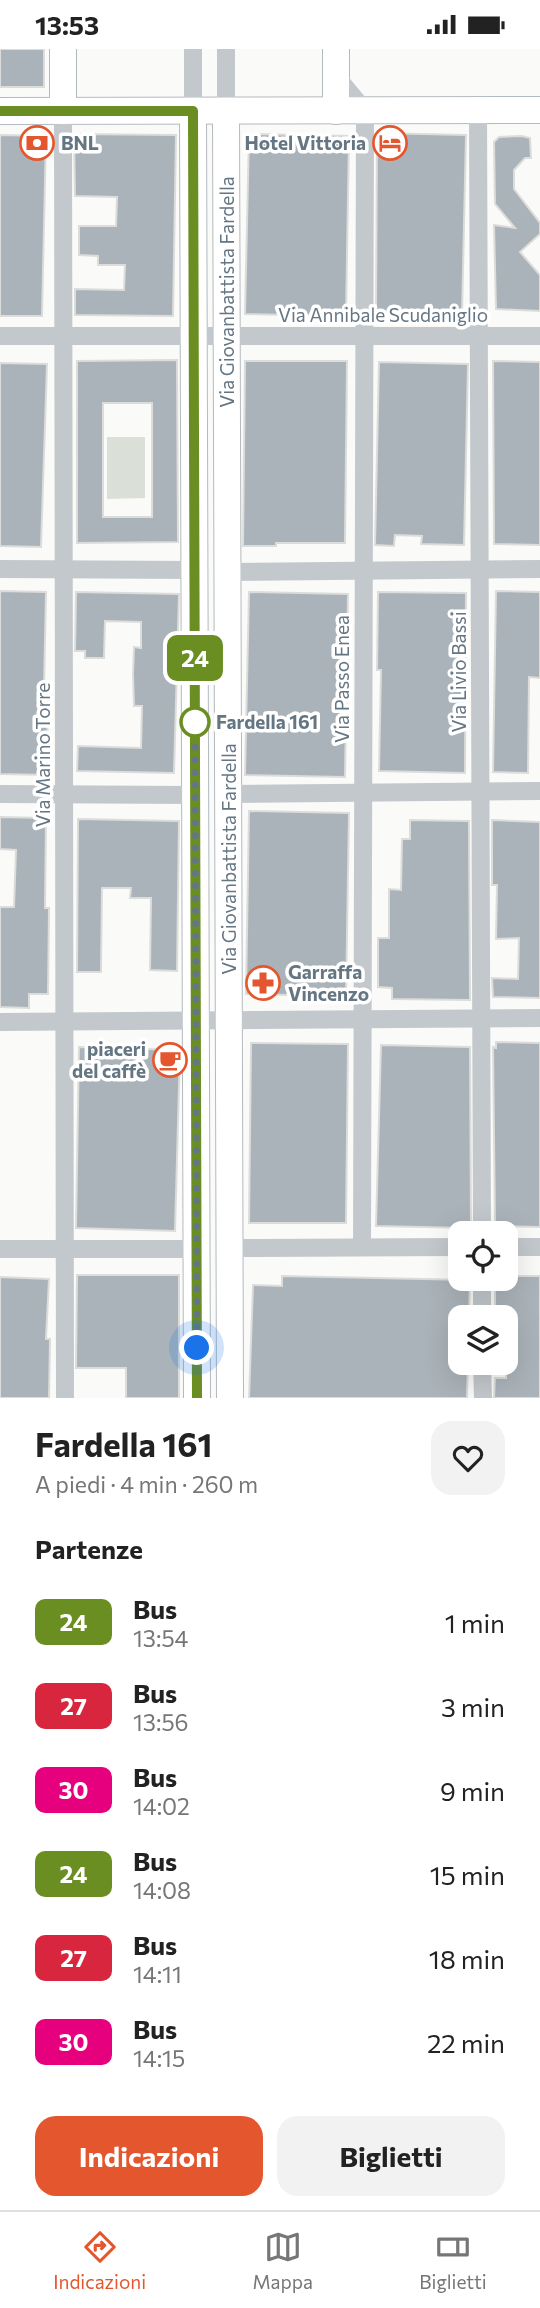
<!DOCTYPE html>
<html lang="it">
<head>
<meta charset="utf-8">
<style>
	body { margin:0; font-family:Commissioner,sans-serif; background:#f2f2f2; color:#222; height:100vh; display:flex; flex-direction:column; font-size:26px; white-space:nowrap }
	* { box-sizing:border-box; margin:0 }
	p { font-size:23px; color:#767676 }
	.icon { flex:none; width:38px; height:38px; fill:none; stroke:currentColor; stroke-width:2; stroke-linecap:round; stroke-linejoin:round }
	.map { position:relative; height:1349px; overflow:hidden }
	.side { display:flex; flex-direction:column; background:#fff; flex:1 }
	.side>* { flex:none }
	.badge { padding:0 14px; border-radius:10px; font-size:24px; line-height:46px }
	.tools { position:absolute; left:448px; top:1172px; display:grid; gap:14px }
	.tools a { display:grid; place-items:center; width:70px; height:70px; border-radius:14px; background:#fff; box-shadow:0 7px 28px #0002; font-size:35px }
	.you { position:absolute; width:35px; height:35px; margin:-18px; border:5px solid #fff; border-radius:50%; background:#1a73e8; box-shadow:0 0 0 10px #1a73e833 }
	.map>.badge { position:absolute; translate:-50% -50%; box-shadow:0 0 0 4px #fff }
	h2 { padding:0 35px; font-size:26px; line-height:63px }
	.round { display:grid; place-items:center; flex:none; width:74px; height:74px; border-radius:21px; background:#f2f2f2 }
	.headline { display:flex; align-items:center; justify-content:space-between; height:119px; padding:0 35px }
	h1 { font-size:33px; font-weight:700; line-height:52px }
	.cta { display:flex; gap:14px; margin-top:auto; padding:14px 35px }
	.cta a { flex:1; height:80px; border-radius:21px; background:#e4572e; color:#fff; font-size:28px; font-weight:700; line-height:80px; text-align:center }
	.cta a+a { background:#f2f2f2; color:#222 }
	ul { padding:0; list-style:none }
	li { display:flex; align-items:center; gap:21px; height:84px; padding:0 35px }
	li div { flex:1 }
	li b { display:block; font-size:26px }
	li em { font-style:normal }
	li .badge { min-width:77px; font-weight:700; text-align:center }
	.status { display:flex; justify-content:space-between; align-items:center; height:49px; padding:0 35px; background:#fff; direction:ltr }
	.status svg { height:19px; fill:currentColor }
	.tabs { display:flex; justify-content:space-around; align-items:center; height:98px; border-top:2px solid #e0e0e0; background:#fff; font-size:19px; color:#767676 }
	.tabs a { display:grid; justify-items:center; gap:4px }
	.tabs .current { color:#e4572e }
	.map>svg:first-child { display:block }
	.green { fill:#dadfd7 }
	.building { fill:#aab3b9; stroke:#dcdcda; stroke-width:2; fill-rule:evenodd }
	.lines { fill:none; stroke-linecap:round; stroke-linejoin:round }
	.secondary-casing { stroke:#b3babf; stroke-width:28 }
	.street { stroke:#c3c8cc; stroke-width:18 }
	.secondary { stroke:#fff; stroke-width:26 }
	.line-casing { stroke:#fff; stroke-width:16 }
	.line { stroke:#6b8e23; stroke-width:10 }
	.walk { stroke:#657683; stroke-width:7; stroke-dasharray:0 12.6 }
	.stop-dot { fill:#fff; stroke:#6b8e23; stroke-width:3.5 }
	.labels { text-anchor:middle; stroke-width:7; stroke-linejoin:round; paint-order:stroke }
	.poi-label { font-size:19px; font-weight:bold; fill:#657683; stroke:#fff; text-anchor:start }
	.street-label { font-size:19px; fill:#657683; stroke:#fff }
	.stop-label { font-size:19px; font-weight:bold; fill:#657683; stroke:#fff; text-anchor:start }
</style>
</head>
<body>
<div class="status"><b>13:53</b><svg viewBox="0 0 49 12"><path d="M0 12V9h3v3zM5 12V6h3v6zM10 12V3h3v9zM15 12V0h3v12zM26 1h20v11H26zM47 4h2v5h-2z"/></svg></div>
<div class="map">
<svg width="540" height="1349" viewBox="0 0 540 1349">
	<rect width="100%" height="100%" fill="#fafaf8"/>
	<polygon class="green" points="107,388 145,388 145,449 107,450"/>
	<g class="building">
		<rect x="0" y="0" width="44" height="38"/>
		<polygon points="377,84 466,86 462,266 376,264"/>
		<polygon points="74,85 176,86 173,267 75,266 75,240 124,241 125,216 98,216 98,207 79,206 79,177 116,177 117,148 75,147"/>
		<polygon points="249,85 349,87 346,267 245,265"/>
		<polygon points="0,86 46,87 42,267 0,267"/>
		<polygon points="522,87 530,89 531,109 525,109 514,121 514,140 540,174 540,185 520,203 540,226 540,262 496,260 494,176 515,179 495,155 494,93 499,88"/>
		<path d="M177,311L178,493L77,494V312ZM103,354H152V468H103Z"/>
		<polygon points="245,312 347,312 345,494 276,494 276,497 243,497"/>
		<polygon points="493,312 540,313 540,496 494,495"/>
		<polygon points="379,313 468,315 464,496 421,495 422,487 395,486 394,497 375,496"/>
		<polygon points="0,314 47,315 41,498 0,497"/>
		<polygon points="0,542 46,543 44,639 47,639 48,726 0,725"/>
		<polygon points="496,542 540,543 540,629 529,628 528,724 493,723"/>
		<polygon points="76,543 179,545 174,724 77,722 78,697 141,699 142,657 134,657 133,625 134,598 141,599 141,573 105,572 104,609 85,609 85,602 75,602"/>
		<polygon points="249,543 348,545 345,728 245,726"/>
		<polygon points="378,543 466,544 465,724 379,722 381,621 377,621"/>
		<polygon points="249,762 349,764 346,947 246,945"/>
		<polygon points="0,768 46,769 45,859 49,859 48,945 29,945 29,959 0,958 0,858 14,858 16,801 0,800"/>
		<polygon points="78,770 179,772 177,922 150,921 151,849 130,849 131,839 102,839 101,923 77,923"/>
		<polygon points="410,771 469,772 470,951 392,950 392,939 378,938 378,889 389,889 389,840 401,841 402,790 410,790"/>
		<polygon points="492,771 540,773 540,949 493,948 492,929 518,930 519,889 496,890 497,836 492,836"/>
		<polygon points="496,993 540,994 540,1178 495,1177 493,998 496,999"/>
		<polygon points="251,994 348,995 346,1174 249,1174"/>
		<polygon points="381,996 470,998 471,1176 467,1179 376,1177"/>
		<polygon points="79,998 180,1001 175,1182 76,1179"/>
		<polygon points="77,1226 179,1226 179,1349 126,1349 126,1319 76,1319"/>
		<polygon points="282,1227 470,1231 469,1269 460,1269 460,1314 468,1314 467,1349 249,1349 253,1236 282,1237"/>
		<polygon points="506,1227 540,1227 540,1349 494,1349 495,1329 506,1329 506,1269 495,1269 495,1230 506,1230"/>
		<polygon points="0,1228 49,1230 46,1290 50,1290 49,1349 0,1349"/>
	</g>
	<g class="lines">
		<g class="secondary-casing">
			<g id="secondary">
				<polyline points="63,0 63,62"/>
				<polyline points="336,0 336,62"/>
				<polyline points="0,62 540,61"/>
				<polyline points="193,62 197,1349"/>
				<polyline points="226,62 230,1349"/>
			</g>
		</g>
		<g class="street">
			<polyline points="193,0 193,62"/>
			<polyline points="336,27 365,62 362,1198"/>
			<polyline points="478,61 482,1185"/>
			<polyline points="63,62 65,1349"/>
			<polyline points="226,62 226,0"/>
			<polyline points="0,287 540,287"/>
			<polyline points="0,520 195,521"/>
			<polyline points="228,523 540,520"/>
			<polyline points="0,745 195,746"/>
			<polyline points="228,745 540,742"/>
			<polyline points="0,973 540,969"/>
			<polyline points="506,1198 540,1198"/>
			<polyline points="230,1199 460,1198"/>
			<polyline points="0,1200 197,1200"/>
			<polyline points="482,1230 482,1269"/>
			<polyline points="482,1314 483,1349"/>
		</g>
		<use href="#secondary" class="secondary"/>
	</g>
	<g class="lines">
		<g class="line-casing">
			<polyline id="line" points="0,62 193,62 197,1349"/>
		</g>
		<use href="#line" class="line"/>
		<polyline class="walk" points="195,673 197,1299"/>
	</g>
	<defs>
		<g id="bank-ring" transform="scale(1.75)"><circle r="9.5" fill="#fff" stroke="#e4572e" stroke-width="1.5"/><path d="M-6-4H6V4H-6ZM0-2.3a2.3 2.3 0 1 0 0 4.6a2.3 2.3 0 1 0 0-4.6Z" fill="#e4572e"/></g>
		<g id="hotel-ring" transform="scale(1.75)"><circle r="9.5" fill="#fff" stroke="#e4572e" stroke-width="1.5"/><path d="M-6-4.5h1.5V1H6V5H4.5V3h-9V5H-6ZM-4 0a1.8 1.8 0 1 1 3.6 0ZM.5 0V-2.5h3Q6-2.5 6 0Z" fill="#e4572e"/></g>
		<g id="pharmacy-ring" transform="scale(1.75)"><circle r="9.5" fill="#fff" stroke="#e4572e" stroke-width="1.5"/><path d="M-2-6h4v4h4v4h-4v4h-4v-4h-4v-4h4Z" fill="#e4572e"/></g>
		<g id="cafe-ring" transform="scale(1.75)"><circle r="9.5" fill="#fff" stroke="#e4572e" stroke-width="1.5"/><path d="M-5.5-4.5H6V0H3Q3 3.5 0 3.5H-2.5Q-5.5 3.5-5.5 0ZM3-3.2v2h1.7v-2ZM-6 4.5H4V6H-6Z" fill="#e4572e"/></g>
	</defs>
	<g fill-rule="evenodd">
		<use href="#bank-ring" x="37" y="94"/>
		<use href="#hotel-ring" x="390" y="94"/>
		<use href="#pharmacy-ring" x="263" y="934"/>
		<use href="#cafe-ring" x="170" y="1011"/>
	</g>
	<circle class="stop-dot" cx="195" cy="673" r="14"/>
	<g class="labels">
		<g class="poi-label">
			<text x="61" y="101">BNL</text>
			<text x="366" y="101" text-anchor="end">Hotel Vittoria</text>
			<text x="288" y="930">Garraffa<tspan x="288" dy="22">Vincenzo</tspan></text>
			<text x="146" y="1007" text-anchor="end">piaceri<tspan x="146" dy="22">del caffè</tspan></text>
		</g>
		<g class="street-label">
			<text transform="translate(227 243) rotate(-90)" y="7">Via Giovanbattista Fardella</text>
			<text x="383" y="273">Via Annibale Scudaniglio</text>
			<text transform="translate(459 623) rotate(-90)" y="7">Via Livio Bassi</text>
			<text transform="translate(342 630) rotate(-90)" y="7">Via Passo Enea</text>
			<text transform="translate(43 706) rotate(-90)" y="7">Via Marino Torre</text>
			<text transform="translate(229 810) rotate(-90)" y="7">Via Giovanbattista Fardella</text>
		</g>
		<g class="stop-label">
			<text x="216" y="680">Fardella 161</text>
		</g>
	</g>
</svg>
<div class="tools">
<a><svg class="icon" aria-label="locate" viewBox="0 0 24 24"><circle cx="12" cy="12" r="6"/><path d="M12 2v4M12 18v4M2 12h4M18 12h4"/></svg></a>
<a><svg class="icon" aria-label="layers" viewBox="0 0 24 24"><path d="M12 4l9 5-9 5-9-5zM3 14l9 5 9-5"/></svg></a>
</div>
<div class="you" style="left:197px;top:1299px"></div>
<b class="badge" style="left:195px;top:609px;background:#6b8e23;color:#fff">24</b>
</div>
<section class="side">
<div class="headline"><div><h1>Fardella 161</h1><p>A piedi · 4 min · 260 m</p></div><a class="round"><svg class="icon" aria-label="heart" viewBox="0 0 24 24"><path d="M12 20l-8-8c-3-5 5-10 8-4 3-6 11-1 8 4z"/></svg></a></div>
<h2>Partenze</h2>
<ul>
<li><span class="badge" style="background:#6b8e23;color:#fff">24</span><div><b>Bus</b><p>13:54</p></div><em>1 min</em></li>
<li><span class="badge" style="background:#d7263d;color:#fff">27</span><div><b>Bus</b><p>13:56</p></div><em>3 min</em></li>
<li><span class="badge" style="background:#e6007e;color:#fff">30</span><div><b>Bus</b><p>14:02</p></div><em>9 min</em></li>
<li><span class="badge" style="background:#6b8e23;color:#fff">24</span><div><b>Bus</b><p>14:08</p></div><em>15 min</em></li>
<li><span class="badge" style="background:#d7263d;color:#fff">27</span><div><b>Bus</b><p>14:11</p></div><em>18 min</em></li>
<li><span class="badge" style="background:#e6007e;color:#fff">30</span><div><b>Bus</b><p>14:15</p></div><em>22 min</em></li>
</ul>
<div class="cta"><a>Indicazioni</a><a>Biglietti</a></div>
</section>
<nav class="tabs">
<a class="current"><svg class="icon" aria-label="directions" viewBox="0 0 24 24"><path d="M12 3l9 9-9 9-9-9zM9 14v-3h6M13 9l2 2-2 2"/></svg>Indicazioni</a>
<a><svg class="icon" aria-label="map" viewBox="0 0 24 24"><path d="M3 6l6-2 6 2 6-2v14l-6 2-6-2-6 2zM9 4v14M15 6v14"/></svg>Mappa</a>
<a><svg class="icon" aria-label="tickets" viewBox="0 0 24 24"><path d="M3 7h18v10H3zM15 7v10"/></svg>Biglietti</a>
</nav>
</body>
</html>
